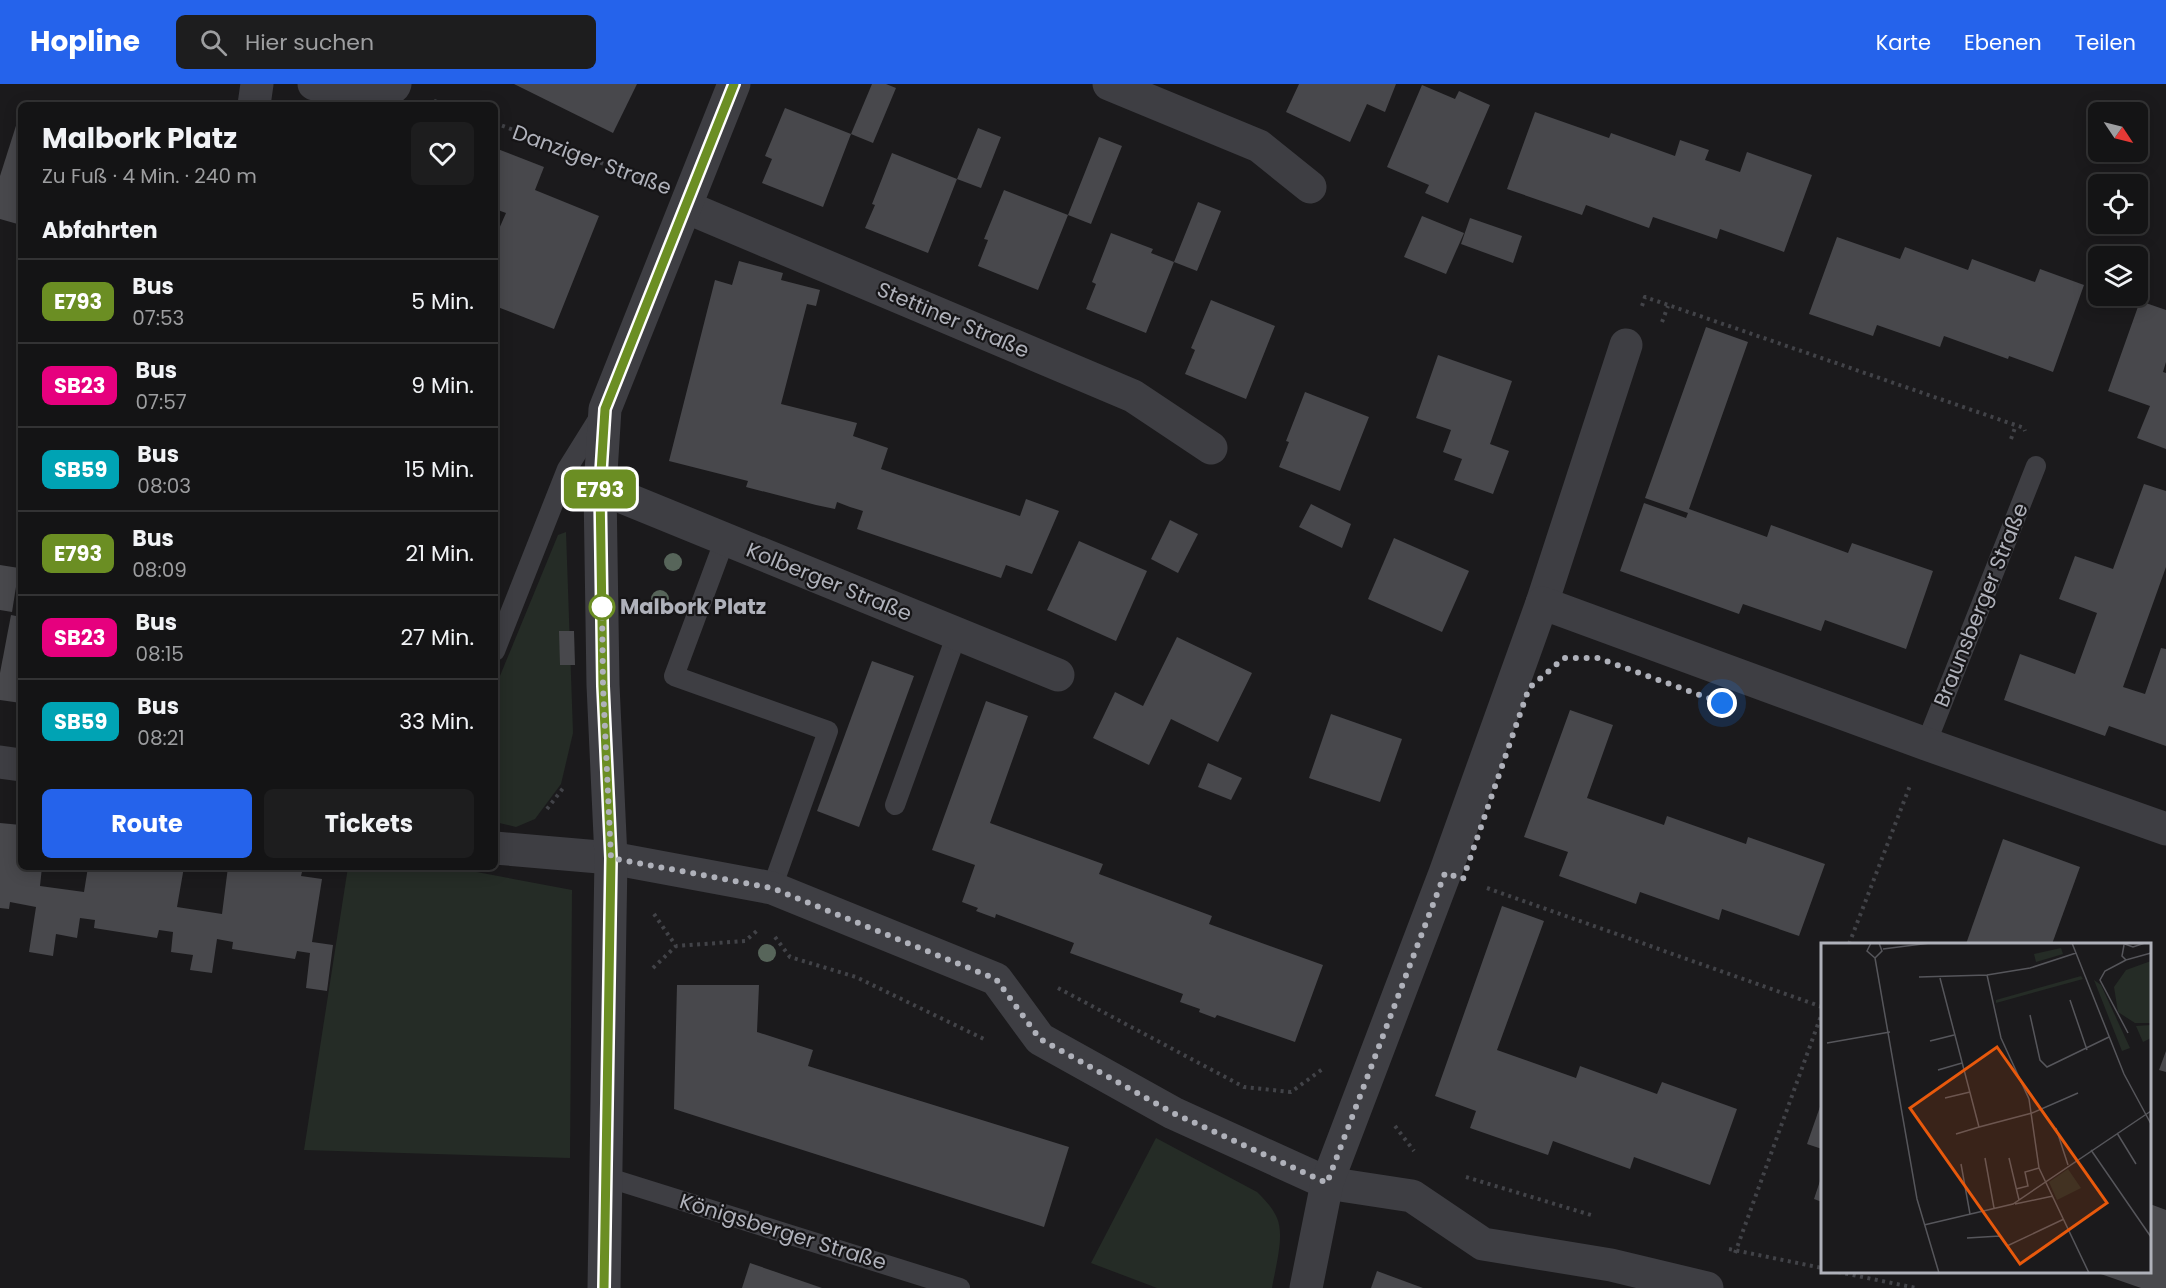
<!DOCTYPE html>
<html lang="de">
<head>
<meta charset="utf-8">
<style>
	body { margin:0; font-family:Poppins,sans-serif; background:#1d1d1e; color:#f1f3f6; height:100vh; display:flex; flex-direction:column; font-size:22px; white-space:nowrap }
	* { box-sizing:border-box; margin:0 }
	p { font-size:20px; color:#9d9ea0 }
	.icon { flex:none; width:33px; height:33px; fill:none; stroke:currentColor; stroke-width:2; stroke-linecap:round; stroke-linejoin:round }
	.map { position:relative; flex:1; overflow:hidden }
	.panel { position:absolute; left:18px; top:18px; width:480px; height:768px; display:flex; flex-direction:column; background:#141415; border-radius:9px; box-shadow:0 3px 15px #0003,0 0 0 2px #333334 }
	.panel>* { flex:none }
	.badge { padding:0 12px; border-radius:9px; font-size:21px; line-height:39px }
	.needle { width:39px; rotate:125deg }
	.buttons { position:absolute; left:2088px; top:18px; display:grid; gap:12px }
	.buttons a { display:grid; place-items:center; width:60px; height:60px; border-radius:9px; background:#141415; box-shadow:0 3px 15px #0003,0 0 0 2px #333334; font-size:30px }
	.you { position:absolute; width:30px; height:30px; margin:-15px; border:4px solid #fff; border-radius:50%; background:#1a73e8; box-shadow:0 0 0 9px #1a73e833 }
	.map>.badge { position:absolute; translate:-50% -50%; box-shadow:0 0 0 3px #fff }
	h2 { padding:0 24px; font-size:22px; line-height:54px }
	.round { display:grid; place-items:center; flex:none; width:63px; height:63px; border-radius:9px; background:#1d1d1e }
	.headline { display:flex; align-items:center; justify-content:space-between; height:102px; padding:0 24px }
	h1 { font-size:28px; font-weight:700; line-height:45px }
	.button { display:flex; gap:12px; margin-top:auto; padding:12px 24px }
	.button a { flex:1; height:69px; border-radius:9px; background:#2563eb; color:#fff; font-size:24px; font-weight:700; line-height:69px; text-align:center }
	.button a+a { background:#1d1d1e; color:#f1f3f6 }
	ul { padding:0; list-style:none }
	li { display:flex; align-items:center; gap:18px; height:84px; padding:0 24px; border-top:2px solid #333334 }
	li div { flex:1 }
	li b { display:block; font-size:22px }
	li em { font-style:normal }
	li .badge { min-width:66px; font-weight:700; text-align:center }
	header { display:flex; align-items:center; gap:36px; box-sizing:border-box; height:84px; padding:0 30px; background:#2563eb; color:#fff }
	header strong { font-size:28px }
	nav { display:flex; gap:33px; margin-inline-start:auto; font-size:21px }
	.search { width:420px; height:54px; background:#1d1d1e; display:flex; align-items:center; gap:15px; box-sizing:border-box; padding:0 21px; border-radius:9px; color:#9d9ea0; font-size:22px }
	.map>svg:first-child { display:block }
	.green { fill:#252c26 }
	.building { fill:#48484c }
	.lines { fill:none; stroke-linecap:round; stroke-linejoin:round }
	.path { stroke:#424348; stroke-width:4; stroke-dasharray:3 4.5; stroke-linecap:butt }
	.service { stroke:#3e3e43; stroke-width:20 }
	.minor { stroke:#3e3e43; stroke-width:33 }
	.tree { fill:#57655a }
	.line-casing { stroke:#fff; stroke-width:14 }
	.line { stroke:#6b8e23; stroke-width:9 }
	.walk { stroke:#afb1ba; stroke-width:6; stroke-dasharray:0 10.8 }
	.stop-dot { fill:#fff; stroke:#6b8e23; stroke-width:3 }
	.labels { text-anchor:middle; stroke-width:4.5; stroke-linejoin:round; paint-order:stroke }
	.street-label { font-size:21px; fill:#afb1ba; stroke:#161517 }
	.stop-label { font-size:21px; font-weight:bold; fill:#afb1ba; stroke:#161517; text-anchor:start }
	.inset-road { fill:none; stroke:#56565b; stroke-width:1.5 }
	.view { fill:#e8590c; fill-opacity:0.15; stroke:#e8590c; stroke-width:3 }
	.inset-edge { fill:none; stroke:#afb1ba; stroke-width:3 }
</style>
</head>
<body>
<header>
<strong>Hopline</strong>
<div class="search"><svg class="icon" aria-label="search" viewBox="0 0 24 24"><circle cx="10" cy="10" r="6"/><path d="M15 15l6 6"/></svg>Hier suchen</div>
<nav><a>Karte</a><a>Ebenen</a><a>Teilen</a></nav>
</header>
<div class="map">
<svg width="2166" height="1204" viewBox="0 0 2166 1204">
	<rect width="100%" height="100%" fill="#1b1a1c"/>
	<g class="green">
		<polygon points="566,448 573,649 561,700 535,735 516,743 495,738 495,604 558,451"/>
		<polygon points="348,783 450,783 572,806 570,1074 304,1066"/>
		<path d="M1156,1054L1257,1108C1265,1116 1273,1124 1277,1134C1285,1152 1275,1185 1272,1204H1157L1091,1179Z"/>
	</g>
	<g class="building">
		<polygon points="514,0 637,0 613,49"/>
		<polygon points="872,0 886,0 896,4 873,59 851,50"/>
		<polygon points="1299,0 1396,0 1385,28 1367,20 1350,58 1286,28"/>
		<polygon points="1422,1 1455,15 1459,7 1490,21 1448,119 1425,109 1429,101 1387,83"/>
		<polygon points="785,24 851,50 823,123 762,99 772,75 765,72"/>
		<polygon points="21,26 21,141 0,135 0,92"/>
		<polygon points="1535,28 1609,54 1611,49 1675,72 1680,56 1709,66 1705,76 1740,88 1747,68 1812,91 1784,168 1720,145 1717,155 1653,133 1649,144 1586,121 1582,131 1507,105"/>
		<polygon points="978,44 1001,53 981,104 957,95 928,169 865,144 875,121 872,120 892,69 957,95"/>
		<polygon points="1099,53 1122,62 1091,140 1068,131 1038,206 978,182 988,156 984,155 1004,106 1068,131"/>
		<polygon points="495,64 544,83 535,106 599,132 554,245 495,222 495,154 506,129 495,125"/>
		<polygon points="1198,118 1221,127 1197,187 1174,178"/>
		<polygon points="1422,132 1464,149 1446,190 1404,173"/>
		<polygon points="1470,134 1522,152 1513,179 1461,160"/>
		<polygon points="1111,149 1153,165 1151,169 1174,178 1146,249 1086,225 1096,200 1092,198"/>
		<polygon points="1837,153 1900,175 1905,163 1968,186 1972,175 2035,198 2040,185 2084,201 2053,288 2009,272 2008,275 1944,252 1940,263 1877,241 1873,252 1809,230"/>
		<polygon points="739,177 783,189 781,196 820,206 816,222 807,220 781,320 857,339 853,352 888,364 881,385 1020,432 1026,415 1059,427 1032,490 1006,481 1001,494 857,445 863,427 850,423 837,418 835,425 816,421 746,403 748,397 669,377 715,196 732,201"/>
		<polygon points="1211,216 1275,242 1246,315 1185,290 1195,266 1191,264"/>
		<polygon points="2140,217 2166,226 2166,278 2163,288 2166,289 2166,365 2137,354 2150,322 2108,307"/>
		<polygon points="1706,243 1748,258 1689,425 1767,453 1771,441 1848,469 1852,459 1933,487 1906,565 1825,536 1821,547 1743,520 1739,530 1620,487 1644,419 1686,434 1688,429 1645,414"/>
		<polygon points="1438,271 1512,297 1490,360 1509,367 1493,410 1454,396 1462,375 1443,368 1451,346 1416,334"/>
		<polygon points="1305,308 1369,333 1340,407 1279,383 1289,358 1286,357"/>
		<polygon points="2144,400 2166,407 2166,483 2123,603 2145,610 2161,564 2166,565 2166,662 2109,642 2105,652 2004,616 2020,570 2075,590 2097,529 2059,515 2075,472 2113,485"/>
		<polygon points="1311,420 1351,440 1342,464 1299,443"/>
		<polygon points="1170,436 1198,450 1178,489 1151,475"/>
		<polygon points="1394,454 1469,487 1442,548 1368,515"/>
		<polygon points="1079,457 1147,487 1116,557 1047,526"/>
		<polygon points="0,481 19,484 12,528 0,526"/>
		<polygon points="11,531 21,533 21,619 0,616 0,589"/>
		<polygon points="559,547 574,547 575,581 560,581"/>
		<polygon points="1177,553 1252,589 1218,658 1171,635 1149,681 1093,654 1115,608 1143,622"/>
		<polygon points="872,577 914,592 859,743 817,727"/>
		<polygon points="986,617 1028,632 990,739 1103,780 1099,790 1212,832 1209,840 1323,881 1295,958 1217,931 1215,934 1199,928 1200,925 1180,918 1183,910 1070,869 1074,859 996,830 995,834 976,827 978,824 962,818 975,781 932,766"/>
		<polygon points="1570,626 1613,641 1587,714 1664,741 1667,732 1746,760 1748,753 1825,780 1799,852 1722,825 1719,836 1640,808 1636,820 1559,792 1568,768 1524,753"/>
		<polygon points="1331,630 1402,655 1380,718 1309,694"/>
		<polygon points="1208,679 1242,694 1231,716 1198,703"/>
		<polygon points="0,739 21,741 21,783 42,783 40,802 84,808 88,783 184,783 177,823 222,830 228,783 303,784 301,792 322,795 312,858 333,861 327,907 306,904 310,869 297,867 295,875 232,865 233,858 217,855 212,889 190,886 193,871 171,868 173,848 159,846 157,854 94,844 95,836 80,834 77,854 56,850 53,872 29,868 36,823 10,818 9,825 0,824"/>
		<polygon points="2003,755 2080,783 2052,860 1966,860"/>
		<polygon points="1502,822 1544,837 1497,966 1576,994 1580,982 1657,1010 1662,998 1737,1025 1710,1101 1634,1073 1630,1085 1553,1057 1548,1071 1470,1044 1476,1027 1435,1012"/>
		<polygon points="677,901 759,901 757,948 813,966 808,982 1069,1063 1044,1143 674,1025"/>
		<polygon points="2166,967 2166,988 2159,986"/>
		<polygon points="1822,1017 1822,1065 1807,1060"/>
		<polygon points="1822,1091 1822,1118 1814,1115"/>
		<polygon points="2150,1120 2166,1126 2166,1204 2141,1204 2095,1188 2150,1188"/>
		<polygon points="750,1179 822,1204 742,1204"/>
		<polygon points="1377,1187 1423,1204 1371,1204"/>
	</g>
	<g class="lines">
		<g class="path">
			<polyline points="434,17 446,21"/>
			<polyline points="495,39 649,97"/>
			<polyline points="1642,222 1645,213 2024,344 2025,347"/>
			<polyline points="1662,238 1668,222"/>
			<polyline points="2011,355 2016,341"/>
			<polyline points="547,725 564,703"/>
			<polyline points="1487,804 1822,923"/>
			<polyline points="654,830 676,862 745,857 758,846"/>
			<polyline points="775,853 790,873 856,893 986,956"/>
			<polyline points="1849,860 1911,699"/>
			<polyline points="653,884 676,862"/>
			<polyline points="1058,904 1244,1003 1291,1008 1324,984"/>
			<polyline points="1395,1042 1414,1067"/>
			<polyline points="1466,1093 1591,1131"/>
			<polyline points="1729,1165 1822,1184"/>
			<polyline points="1735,1169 1822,929"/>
			<polyline points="1838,1188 1916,1204"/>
		</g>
		<g class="service">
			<polyline points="725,455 674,592 828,647 772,804"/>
			<polyline points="495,567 567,385 600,332"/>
			<polyline points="1926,660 2036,382"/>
			<polyline points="895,721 957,550"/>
			<polyline points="606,1093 960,1204"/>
		</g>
		<g class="minor">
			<polyline points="314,0 394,2 395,0"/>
			<polyline points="1109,0 1259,62 1310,103"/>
			<polyline points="254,21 257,0"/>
			<polyline points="686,123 1133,312 1211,364"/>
			<polyline points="600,404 1058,591"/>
			<polyline points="1542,519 1626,261"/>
			<polyline points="0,678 21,681"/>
			<polyline points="495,764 611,774 772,804 996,895 1040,955 1173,1029 1327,1099 1412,1112 1483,1160 1611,1181 1707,1204"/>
			<polyline points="604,1204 611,774 603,601 600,404 605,325 734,0"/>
			<polyline points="1306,1204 1327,1099 1445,789 1542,519 1926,660 2166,745"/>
		</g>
	</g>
	<g class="tree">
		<circle cx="673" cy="478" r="9"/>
		<circle cx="660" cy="515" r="9"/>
		<circle cx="767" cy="869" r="9"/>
	</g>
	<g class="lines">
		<g class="line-casing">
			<polyline id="line" points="604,1204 611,774 603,602 600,404 605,325 734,0"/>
		</g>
		<use href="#line" class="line"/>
		<polyline class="walk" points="602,523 603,602 611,774 772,804 996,895 1040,955 1173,1029 1327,1099 1445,789 1463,795 1529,604 1564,574 1598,574 1722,619"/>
	</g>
	<circle class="stop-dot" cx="602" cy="523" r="12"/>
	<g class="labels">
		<g class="street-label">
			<text transform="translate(592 76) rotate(20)" y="7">Danziger Straße</text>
			<text transform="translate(953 236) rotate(23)" y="7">Stettiner Straße</text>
			<text transform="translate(829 498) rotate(22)" y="7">Kolberger Straße</text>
			<text transform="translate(1981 521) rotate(-68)" y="7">Braunsberger Straße</text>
			<text transform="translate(783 1148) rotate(17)" y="7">Königsberger Straße</text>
		</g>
		<g class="stop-label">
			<text x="620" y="530">Malbork Platz</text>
		</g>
	</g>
	<g transform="translate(1821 859)">
		<rect width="330" height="330" fill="#1b1a1c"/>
		<path d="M240,5L242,11L215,19L213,11ZM330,18V80H314L297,69L293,44L305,27ZM260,33L262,36L175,60V57ZM273,37L280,42L309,105L301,108ZM330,82V95L322,99L315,83ZM247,226L260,245L236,257L228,239Z" fill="#252c26"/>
		<path class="inset-road" d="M50,0L46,8L54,15M251,0L303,131L330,181M301,0L312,4L324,0M303,2L301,13L305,17L330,10M62,6L109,0M54,15L96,256L118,330M54,15L61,8L58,0M305,17L284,28L279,37L307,90M166,32L180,95L208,156L218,225L268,330M98,34L166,32L209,25L255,10M119,35L158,184L211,170L257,150M249,57L266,107M209,72L219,117L226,124L288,94M109,98L133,92M6,100L69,89M117,127L141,120M124,155L149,149M235,185L247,222M296,190L315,221M135,191L158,184M270,207L330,294M164,215L173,265M188,215L198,257M140,221L149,271M195,246L207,243L204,229L218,225M194,261L232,253M103,282L192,261L330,168M146,295L179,293L186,303L243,276"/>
		<path class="view" d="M176,104L286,260L199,321L89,165Z"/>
		<rect width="330" height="330" class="inset-edge"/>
	</g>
</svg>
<div class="buttons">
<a><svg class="needle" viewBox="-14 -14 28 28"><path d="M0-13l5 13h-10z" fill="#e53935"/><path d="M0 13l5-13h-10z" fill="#9d9ea0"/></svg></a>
<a><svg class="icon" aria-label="locate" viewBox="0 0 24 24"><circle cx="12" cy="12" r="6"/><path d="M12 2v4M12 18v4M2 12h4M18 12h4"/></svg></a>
<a><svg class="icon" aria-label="layers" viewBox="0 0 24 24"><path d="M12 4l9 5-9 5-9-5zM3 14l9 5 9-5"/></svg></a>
</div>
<div class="you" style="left:1722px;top:619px"></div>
<b class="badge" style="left:600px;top:405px;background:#6b8e23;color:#fff">E793</b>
<section class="panel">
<div class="headline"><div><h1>Malbork Platz</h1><p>Zu Fuß · 4 Min. · 240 m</p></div><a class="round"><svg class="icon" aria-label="heart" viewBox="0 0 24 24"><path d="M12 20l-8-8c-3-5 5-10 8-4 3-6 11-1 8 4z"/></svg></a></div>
<h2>Abfahrten</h2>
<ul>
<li><span class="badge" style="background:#6b8e23;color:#fff">E793</span><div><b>Bus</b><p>07:53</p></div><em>5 Min.</em></li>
<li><span class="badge" style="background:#e6007e;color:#fff">SB23</span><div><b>Bus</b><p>07:57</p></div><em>9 Min.</em></li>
<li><span class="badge" style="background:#00a3b4;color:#fff">SB59</span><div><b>Bus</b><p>08:03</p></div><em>15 Min.</em></li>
<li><span class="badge" style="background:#6b8e23;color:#fff">E793</span><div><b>Bus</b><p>08:09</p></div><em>21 Min.</em></li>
<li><span class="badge" style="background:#e6007e;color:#fff">SB23</span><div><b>Bus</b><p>08:15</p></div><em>27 Min.</em></li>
<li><span class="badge" style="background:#00a3b4;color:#fff">SB59</span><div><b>Bus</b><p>08:21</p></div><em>33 Min.</em></li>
</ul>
<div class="button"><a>Route</a><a>Tickets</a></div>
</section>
</div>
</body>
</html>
